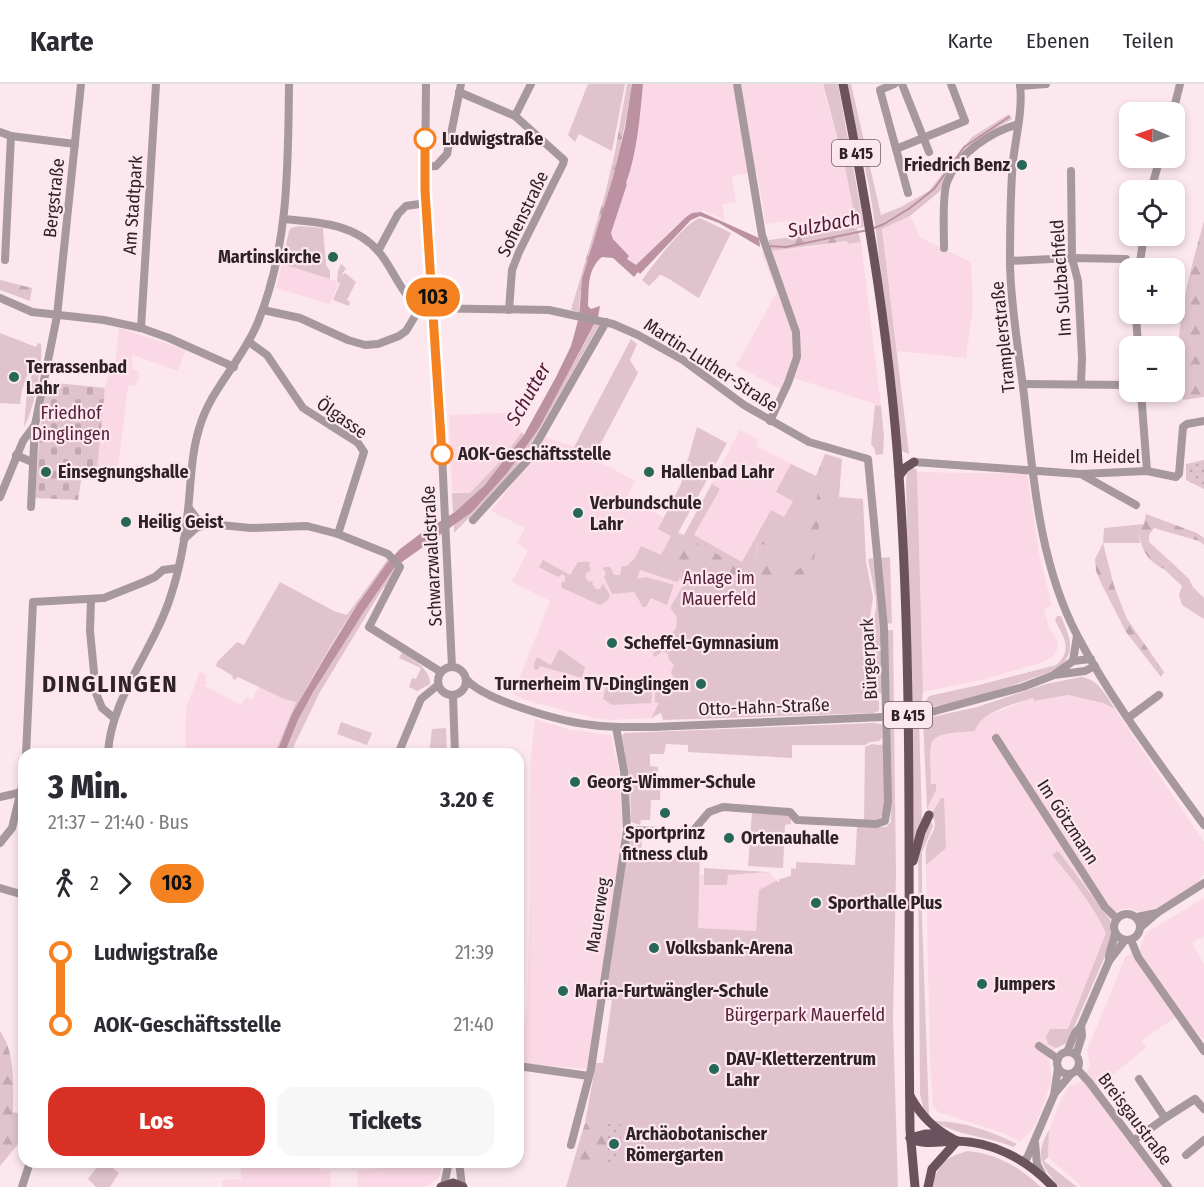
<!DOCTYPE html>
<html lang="de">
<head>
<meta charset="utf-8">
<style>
	body { margin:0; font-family:"Fira Sans Condensed",sans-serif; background:#f7f7f7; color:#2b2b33; height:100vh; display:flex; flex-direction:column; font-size:22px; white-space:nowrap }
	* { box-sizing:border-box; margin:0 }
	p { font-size:20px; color:#7c7c81 }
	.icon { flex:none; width:33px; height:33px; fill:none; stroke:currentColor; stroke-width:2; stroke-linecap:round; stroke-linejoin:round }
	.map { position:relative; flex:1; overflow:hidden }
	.details { position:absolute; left:18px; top:664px; width:506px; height:420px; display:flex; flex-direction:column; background:#fff; border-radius:18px; box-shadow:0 3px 9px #0003 }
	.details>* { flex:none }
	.badge { padding:0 12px; border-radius:20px; font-size:21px; line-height:39px }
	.needle { width:39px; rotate:272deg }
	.tools { position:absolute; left:1119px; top:18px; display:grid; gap:12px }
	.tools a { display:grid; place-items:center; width:66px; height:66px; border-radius:12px; background:#fff; box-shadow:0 3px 9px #0003; font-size:30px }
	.map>.badge { position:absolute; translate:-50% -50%; box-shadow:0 0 0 3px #fff }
	.legs { display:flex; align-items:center; gap:9px; height:66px; padding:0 30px; font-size:20px }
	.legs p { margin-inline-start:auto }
	.overview { display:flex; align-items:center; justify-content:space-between; height:102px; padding:0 30px }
	h1 { font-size:33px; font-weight:800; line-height:45px }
	.cta { display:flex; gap:12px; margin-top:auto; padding:12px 30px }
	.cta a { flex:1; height:69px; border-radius:18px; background:#d93025; color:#fff; font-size:24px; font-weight:800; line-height:69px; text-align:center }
	.cta a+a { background:#f7f7f7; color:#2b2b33 }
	ul { padding:0 30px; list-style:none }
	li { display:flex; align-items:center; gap:21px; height:72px; font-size:22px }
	li i { display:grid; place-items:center; width:9px; height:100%; margin:0 8px; background:currentColor }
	li i::after { content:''; width:15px; height:15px; margin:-8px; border:4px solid; border-radius:50%; background:#fff }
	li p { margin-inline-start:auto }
	li:first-child i { background:linear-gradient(#0000 50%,currentColor 0) }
	li:last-child i { background:linear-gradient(currentColor 50%,#0000 0) }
	header { display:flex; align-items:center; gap:36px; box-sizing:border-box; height:84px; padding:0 30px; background:#fff; border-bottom:2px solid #e1e1e2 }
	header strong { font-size:28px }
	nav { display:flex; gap:33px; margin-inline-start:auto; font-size:21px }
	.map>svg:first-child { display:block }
	.built { fill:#fbd8e5 }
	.green { fill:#e1c3ce; fill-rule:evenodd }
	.forest { fill:url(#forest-firs) }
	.cemetery { fill:url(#cemetery-stones) }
	.garden { fill:url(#garden-dots) }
	.water { fill:#bc91a2 }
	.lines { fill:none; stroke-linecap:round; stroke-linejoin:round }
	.stream { stroke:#bc91a2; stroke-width:2 }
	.minor { stroke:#a6989d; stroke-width:8 }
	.major { stroke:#6b525c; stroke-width:9 }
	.line-1-casing { stroke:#fff; stroke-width:14 }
	.line-1 { stroke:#f58220; stroke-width:9 }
	.stop-1-dot { fill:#fff; stroke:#f58220; stroke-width:3 }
	.poi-dot { fill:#266757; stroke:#fce7ee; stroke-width:2 }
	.labels { text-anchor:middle; stroke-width:4.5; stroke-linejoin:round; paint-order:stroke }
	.shield { fill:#fce7ee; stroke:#6c5d62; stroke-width:1.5 }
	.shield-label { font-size:16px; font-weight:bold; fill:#2e2226 }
	.stop-label { font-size:18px; font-weight:bold; fill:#2e2226; stroke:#fce7ee; text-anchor:start }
	.poi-label { font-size:18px; font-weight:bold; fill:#2e2226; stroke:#fce7ee; text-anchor:start }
	.street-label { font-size:18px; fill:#2e2226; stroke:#fce7ee }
	.park-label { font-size:18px; fill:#57213a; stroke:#fce7ee }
	.water-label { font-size:20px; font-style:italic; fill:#511b35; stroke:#fce7ee }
	.district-label { font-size:24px; font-weight:bold; letter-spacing:1.5px; fill:#2e2226; stroke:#fce7ee }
</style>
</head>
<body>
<header>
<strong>Karte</strong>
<nav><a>Karte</a><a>Ebenen</a><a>Teilen</a></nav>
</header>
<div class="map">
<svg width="1204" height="1103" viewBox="0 0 1204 1103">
	<defs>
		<pattern id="forest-firs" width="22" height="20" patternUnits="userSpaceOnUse" patternTransform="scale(1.5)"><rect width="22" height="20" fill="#e1c3ce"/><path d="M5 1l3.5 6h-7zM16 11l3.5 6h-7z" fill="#c1a7b1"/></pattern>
		<pattern id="cemetery-stones" width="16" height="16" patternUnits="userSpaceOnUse" patternTransform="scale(1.5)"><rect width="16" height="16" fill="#e1c3ce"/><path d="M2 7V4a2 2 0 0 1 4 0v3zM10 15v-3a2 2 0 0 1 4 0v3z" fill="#c1a7b1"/></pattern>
		<pattern id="garden-dots" width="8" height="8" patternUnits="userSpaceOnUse" patternTransform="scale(1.5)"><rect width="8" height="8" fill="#e1c3ce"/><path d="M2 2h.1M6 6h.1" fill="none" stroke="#c1a7b1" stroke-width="1.8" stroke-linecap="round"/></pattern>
	</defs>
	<rect width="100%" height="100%" fill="#fce7ee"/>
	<g class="built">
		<polygon points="643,0 822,0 844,78 857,144 796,153 793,136 766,140 757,88 732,92 736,118 722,120 725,136 703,126 701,128 692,129 676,141 636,182 634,181 627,174 629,172 613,155 611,149 633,70"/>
		<polygon points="910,132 921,154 971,178 973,222 966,274 897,267 882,145"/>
		<polygon points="847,157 848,159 861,158 881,322 794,294 787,308 736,282 777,208 761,168 811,163"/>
		<polygon points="282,180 339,198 330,220 276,204"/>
		<polygon points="119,244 186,266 178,287 133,271 131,279 133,280 132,285 139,287 138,291 140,292 135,302 129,300 127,310 117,392 96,390 105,304 110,283 115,283"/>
		<polygon points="506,329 522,349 502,374 470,409 452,408 449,331"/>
		<polygon points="740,346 758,355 756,362 816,392 819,403 743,484 683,452"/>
		<polygon points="545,353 574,363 594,372 599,374 597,380 600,378 635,397 627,413 681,443 672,462 685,502 685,578 654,633 651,634 610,636 594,634 525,616 513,610 550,517 512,498 528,466 517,459 525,444 491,427 522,388"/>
		<polygon points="917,388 1027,390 1039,469 1052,522 1044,525 1049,543 1058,558 1057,567 1052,573 1041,579 981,596 923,608"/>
		<polygon points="200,587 207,591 205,596 207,598 205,602 241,621 246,613 252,616 259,602 284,615 296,618 274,670 185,670 186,624"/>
		<polygon points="1068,611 1104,619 1115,625 1204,758 1204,790 1198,798 1181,811 1150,829 1142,829 1131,825 1122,825 1115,829 1110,836 1110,848 1113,854 1067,959 1056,964 1051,969 1049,977 1051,990 1051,1000 1036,1039 1030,1048 1020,1058 1003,1049 938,1028 933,1022 930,979 926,781 946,764 941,714 931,731 927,725 936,705 931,700 930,661 935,652 975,642 982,634 1019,619 1033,614 1035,617"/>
		<polygon points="535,635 571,646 611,651 619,687 622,737 621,769 604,870 588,985 519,979 527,919 530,821 531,671"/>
		<polygon points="769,788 779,799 777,848 697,844 700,791"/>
		<polygon points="1204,814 1204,852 1192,859 1204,880 1204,956 1180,930 1142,956 1146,964 1094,1005 1164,1103 1082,1103 1048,1073 1049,1046 1063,1011 1069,1002 1080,998 1090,983 1087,966 1126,872 1139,866 1146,849"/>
		<polygon points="267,1078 320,1079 321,1087 330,1086 331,1103 223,1103 222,1096 241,1095 241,1083"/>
		<polygon points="443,1079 438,1095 425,1103 357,1103 358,1086"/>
	</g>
	<g class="green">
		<polygon points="588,0 625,0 612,67 579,50 575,58 568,51"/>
		<polygon points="823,0 838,0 864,143 857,144 844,78"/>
		<polygon points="846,0 851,0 881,131 901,123 929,107 972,53 1009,30 1012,35 977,56 962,72 940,107 910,132 882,145 909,370 902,367 901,365 876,147 869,102"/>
		<path d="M700,134L731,149L699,214C690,209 667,192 660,191L649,202L642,196C652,182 685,138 700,134Z"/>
		<polygon points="299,142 323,144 326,181 330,187 330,195 282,180 289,147 291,144"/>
		<polygon points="341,180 346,184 341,192 345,189 356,198 347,216 350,218 349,222 333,216 340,199 337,197 338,187"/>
		<path d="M596,238L599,239V241L524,373L499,403L454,449V441C521,388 556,311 596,238Z"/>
		<path d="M0,249L36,263L38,259L41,260C44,276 33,330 24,343L27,306L35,281L32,278L22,306L20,320L0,319Z"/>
		<polygon points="631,255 637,260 630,276 638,289 594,372 574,363"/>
		<polygon points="875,321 881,322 884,353 883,370 876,371 874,364 871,360"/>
		<path d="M697,343L727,359L678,449L684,451L712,400L720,405L694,451L742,478L771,426L784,433L793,417L776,408L788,385L817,397L816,392L825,370L842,375L839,413L863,415L866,478L873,513L865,570L868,596L879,618V627L873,629L663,636L661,629L651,634L659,619L655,618V603L668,601L674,594L671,588L674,581L669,576L668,570L663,567L655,573L653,571C655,565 661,565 664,559L662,555L667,556L676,544L677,533L671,525V522L684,500L680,494L677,498L640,486L637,495L646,493L674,501L667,521L651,514L646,523H643L634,508L612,510L604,493L606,489L603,485L604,483H610L614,491H620L622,482H627L635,474L641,462L661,471L671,452L658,445L681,400ZM762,455L776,483L750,484L756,476L757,459Z"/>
		<path d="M522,348L524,351C506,374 479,415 453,429L452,409H470L502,375Z"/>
		<polygon points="912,384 916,385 917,388 923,608 919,636 922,736 914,756 906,399 907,388"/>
		<polygon points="1144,440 1139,448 1140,459 1103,459 1104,444"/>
		<polygon points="890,473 892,539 887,540 879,474"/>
		<path d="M873,474L881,535L882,610L879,609C864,581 872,553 876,523V515L868,475Z"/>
		<path d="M388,475L389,477C344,536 304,601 276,670H274L296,618L284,615L238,593L235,596L232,594L233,592L216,582L217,578L237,558L244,561L280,498L334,527L347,531Z"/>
		<polygon points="543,476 570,491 578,478 590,478 589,482 591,487 587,488 585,493 588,497 594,498 592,500 596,505 600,505 603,500 610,511 608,516 600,521 562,504 561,499 565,497 565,492 562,490 558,493 539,483"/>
		<polygon points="1170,477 1189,495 1193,503 1204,514 1204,535 1182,521 1179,511 1182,502 1164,485"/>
		<path d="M396,482L398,485L387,504L384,503L378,512L320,608L290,670H284C308,601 355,542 396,482Z"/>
		<path d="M1057,532H1061C1070,554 1077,568 1058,585C1021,598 961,622 923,623L929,612L979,601L1056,581C1073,567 1064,552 1055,537Z"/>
		<polygon points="887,546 893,546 896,790 893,937 898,1103 566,1103 585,1039 596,979 603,979 612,916 606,915 629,750 642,751 641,776 645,776 646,771 694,774 695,769 700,769 698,844 756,847 759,806 776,797 779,798 779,795 791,792 791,784 796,785 796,778 855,781 857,743 886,743 891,738"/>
		<polygon points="559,565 585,583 582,594 540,582 538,586 534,585 534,579 537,573 551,581"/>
		<path d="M402,568C413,576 431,585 430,600L417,607L409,603L412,594L416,595L421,584L399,574Z"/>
		<path d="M1081,593C1099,595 1106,612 1115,625L1103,619L1068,611L1034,617L1033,614C1014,620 980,628 975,647C923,651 930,650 931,700H936V706L927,725L923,635L977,623L1046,600Z"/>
		<path d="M643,595C652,600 653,610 651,619L612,621L603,615L606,600L610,597Z"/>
		<polygon points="341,638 372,649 367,661 337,650"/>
		<polygon points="873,639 882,640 882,654 879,657 870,658 865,661 792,661 792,674 688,668 688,661 666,660 664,670 650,670 650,682 658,683 658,694 661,695 660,716 651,716 650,736 641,736 640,741 631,738 630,699 622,652 624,649"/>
		<polygon points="446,644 447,670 429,670 432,645"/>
		<polygon points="872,660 879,661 884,660 884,728 878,737 864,737 865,663"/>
		<path d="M941,714H944L946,764L926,781C926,775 925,766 927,760C931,749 940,742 931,731Z"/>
		<polygon points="752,728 789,730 791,733 791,740 785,741 783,784 748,782"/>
		<polygon points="930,734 933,742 922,768 922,834 929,1032 924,1027 920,1010 918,768"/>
		<path d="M1057,767L1060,769L1110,836V848L1113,854L1067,959L1056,964L1048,960L1046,953L1050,945H1068L1106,849C1093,820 1072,795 1052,771Z"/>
		<polygon points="704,784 768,788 769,788 728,791 727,801 704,801"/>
		<path d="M934,1037C962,1037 991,1047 1017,1060L1013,1063C988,1052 957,1052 934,1037Z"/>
		<path d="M1049,1046L1048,1073L1044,1077L1077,1103H1059C1041,1080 1034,1073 1049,1046Z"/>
		<path d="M968,1067C998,1070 1019,1083 1041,1103H931C939,1079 944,1074 968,1067Z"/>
		<polygon points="100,1079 106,1079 119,1089 110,1103 96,1103 88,1095"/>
	</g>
	<g class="forest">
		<path d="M627,0H632C625,45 615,90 601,135C592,168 580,193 579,228L571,226L605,110L615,68Z"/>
		<path d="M1204,137V313L1183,316C1182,305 1179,294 1179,283C1176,233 1191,185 1204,137Z"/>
		<polygon points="857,144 861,158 848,160 847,157 772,167 769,156"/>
		<polygon points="0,196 32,204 30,217 0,206"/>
		<path d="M825,372L830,380V389L825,402L814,476L809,490L776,495L746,489L736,496C730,493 730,490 726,486C719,480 703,474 693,475C689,475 684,478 680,480L675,477L677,464L683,452L739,482L749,484L756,476L758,456L762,455L779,486L796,487L803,482L819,403L817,397L788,385L791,380L816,392Z"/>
		<path d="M1146,430L1197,449L1204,454V461L1199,457L1154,444L1149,451V458L1170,477L1164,485C1147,477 1141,465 1139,448L1144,440Z"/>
		<polygon points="1103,459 1114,502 1127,535 1164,588 1161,593 1126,548 1102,501 1096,487 1095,475"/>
		<path d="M0,947C16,970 13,1001 13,1028L24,1031V1050H22L18,1060L0,1082Z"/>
		<polygon points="585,1040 608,1040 606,1080 573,1079"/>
	</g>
	<polygon class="cemetery" points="47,298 105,304 97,385 83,384 78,416 35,414 40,344"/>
	<g class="garden">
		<polygon points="1204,376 1204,405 1186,396 1186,380"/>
		<polygon points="608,1040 621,1040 620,1081 607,1081"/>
	</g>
	<path class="water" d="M632,0H643C640,32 637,69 626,99L627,100L611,149L613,155L629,172L627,175L636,181L686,133L692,129L701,128L759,154L760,163L719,139L700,132L691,136L640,190L638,188L634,193L613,174L602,173C587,185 589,204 588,222L591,225L600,222L598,233L539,344L507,389L472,428L395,483L363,529L313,608L298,636L284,670H276L292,630L325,573L357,521L387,479L400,465L420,450L455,428L484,402L524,351L556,293L571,262L579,233L582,195L613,93L625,44Z"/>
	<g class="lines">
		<g class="stream">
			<polyline points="874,144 884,140 910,124 934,105 964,63 1009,33"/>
			<polyline points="768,162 786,163 868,146"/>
		</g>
		<g class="minor">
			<polyline points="426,0 425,106 440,328 452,583"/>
			<polyline points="737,0 762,151 796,248 797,273 788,299 770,337"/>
			<polyline points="894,0 880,6 908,109"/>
			<polyline points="902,0 929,68"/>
			<path d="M1020,0C1023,26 1016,51 1013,77C1010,111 1010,146 1010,181C1011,225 1019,268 1024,311C1033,392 1039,480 1078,553C1113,619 1160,680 1204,741"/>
			<polyline points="1020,2 1046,0"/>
			<polyline points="459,8 515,32 564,76 563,80 519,168 512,186 509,226"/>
			<polyline points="1173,28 1180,0"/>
			<polyline points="515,32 531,0"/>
			<polyline points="0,48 11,52 75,60"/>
			<polyline points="896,65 965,37 951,0"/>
			<polyline points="425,83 436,82 447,70 461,0"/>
			<polyline points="1071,87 1072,174 1078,197 1082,274 1081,299"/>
			<polyline points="1151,106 1160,74"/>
			<path d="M284,135C317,138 355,139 379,168C394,186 400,209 420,224L549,226L613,240L638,251L683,276L744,321L809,358L868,375L884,544L888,718L885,737L876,740L797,736L790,728L723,723L709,728L692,748L627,746L624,687L616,643"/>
			<path d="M944,164C944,147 942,111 947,98C958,69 991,48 1018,40"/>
			<polyline points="378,167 398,130 406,122 426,119"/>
			<polyline points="5,176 11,52"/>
			<polyline points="1010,177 1072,174 1126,175"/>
			<polyline points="1139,184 1144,152"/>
			<polyline points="0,214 32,228 104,236 141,244 169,254 234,283"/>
			<polyline points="263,226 300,234 348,256 365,261 378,260 399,252 406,247 420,224"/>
			<polyline points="1136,230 1138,262"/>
			<polyline points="141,244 156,0"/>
			<polyline points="249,258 267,271 303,324 358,359 364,368 338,450"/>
			<polyline points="1023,300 1130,301"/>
			<polyline points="1141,308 1147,387"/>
			<polyline points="16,371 32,378"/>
			<polyline points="914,378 1080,390 1147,387 1176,393 1179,390 1183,343 1187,340 1204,337"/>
			<polyline points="1081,390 1136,421"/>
			<polyline points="0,413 23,357 34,342"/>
			<polyline points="31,423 35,341 57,232 81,0"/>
			<polyline points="189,424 197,435 210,440"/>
			<polyline points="473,436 526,378 606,238"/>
			<polyline points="184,455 196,444 210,440 251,444 307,442 338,450 388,470 400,483 369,543 441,588"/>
			<polyline points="91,515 90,547 96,609 102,624 114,634"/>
			<polyline points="1073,577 1077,552"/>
			<circle cx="452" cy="597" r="14"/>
			<polyline points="1055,590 1073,577 1091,575"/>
			<path d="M467,596C486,617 563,638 592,641C612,644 633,643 653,643L906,632L935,627L1023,603L1054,591L1085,587L1095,582"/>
			<polyline points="453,612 455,670"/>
			<polyline points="1128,634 1159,611"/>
			<polyline points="996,654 1105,823 1117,835"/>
			<polyline points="26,670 33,518 104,514 144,498 155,493 163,486 178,484"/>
			<path d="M108,670C110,615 155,564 171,511C180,484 185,455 188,426C191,399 191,371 199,345C210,305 243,276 258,238C289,162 288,80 289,0"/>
			<polyline points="398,670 421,615 438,601"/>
			<polyline points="0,713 22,708"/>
			<polyline points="0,759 12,744 24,694"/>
			<polyline points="0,804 24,811"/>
			<circle cx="1127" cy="843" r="13"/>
			<polyline points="1137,833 1157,829"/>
			<polyline points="1141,843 1157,829 1204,799"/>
			<polyline points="1131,856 1138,873 1204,967"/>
			<polyline points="1109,877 1125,856"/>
			<polyline points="1039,962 1058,975"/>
			<circle cx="1068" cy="979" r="11"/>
			<path d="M1067,968L1075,949L1081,942L1109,877C1108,867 1114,859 1115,849"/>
			<polyline points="1076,971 1082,952 1081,942"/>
			<polyline points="518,982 589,992"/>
			<polyline points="1077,985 1089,998 1168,1103"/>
			<polyline points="1139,995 1165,1034"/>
			<polyline points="1055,1009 1071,990"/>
			<polyline points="1133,1057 1165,1034 1195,1015 1204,1025"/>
			<polyline points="1035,1059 1037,1080 1044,1094"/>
			<polyline points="571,1061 591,985 627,746"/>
			<polyline points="1186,1071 1204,1056"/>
			<polyline points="1022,1077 1027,1074 1054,1011 1058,984"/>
			<polyline points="241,1078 244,1078"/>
			<polyline points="459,1078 462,1102"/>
			<polyline points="444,1101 449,1078"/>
			<polyline points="22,1103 30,1078"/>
		</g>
		<g class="major">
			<path d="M843,0C869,130 890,259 899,391C914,609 907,828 910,1046L915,1103"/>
			<polyline points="899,392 905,384 914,378"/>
			<polyline points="913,777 921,748 929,731"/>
			<path d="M910,1012C921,1032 934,1045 955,1056"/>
			<path d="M910,1054C925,1062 941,1057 957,1057C994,1058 1027,1076 1053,1103"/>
			<polyline points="910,1054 925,1050 943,1050"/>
			<polyline points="441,1103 453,1099 463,1103"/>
			<polyline points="928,1103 932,1085 957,1057"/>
		</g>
	</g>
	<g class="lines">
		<g class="line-1-casing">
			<polyline id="line-1" points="425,55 425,106 442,370"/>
		</g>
		<use href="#line-1" class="line-1"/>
	</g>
	<g class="stop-1-dot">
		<circle cx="425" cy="55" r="10"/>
		<circle cx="442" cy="370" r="10"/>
	</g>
	<g class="poi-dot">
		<circle cx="1022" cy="81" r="6"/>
		<circle cx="333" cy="173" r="6"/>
		<circle cx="14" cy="293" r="6"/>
		<circle cx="46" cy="388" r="6"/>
		<circle cx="649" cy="388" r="6"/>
		<circle cx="578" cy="429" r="6"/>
		<circle cx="126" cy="438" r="6"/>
		<circle cx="612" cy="559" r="6"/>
		<circle cx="701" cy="600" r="6"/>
		<circle cx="575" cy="698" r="6"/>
		<circle cx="665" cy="729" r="6"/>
		<circle cx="729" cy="754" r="6"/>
		<circle cx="816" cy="819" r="6"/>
		<circle cx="654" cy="864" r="6"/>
		<circle cx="982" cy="900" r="6"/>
		<circle cx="563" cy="907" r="6"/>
		<circle cx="714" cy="985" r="6"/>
		<circle cx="614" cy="1060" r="6"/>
	</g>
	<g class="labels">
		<g class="shield">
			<rect x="832" y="56" width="48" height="26" rx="4.5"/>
			<rect x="884" y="618" width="48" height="26" rx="4.5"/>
		</g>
		<g class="shield-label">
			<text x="856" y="75">B 415</text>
			<text x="908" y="637">B 415</text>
		</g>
		<g class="stop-label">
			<text x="442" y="61">Ludwigstraße</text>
			<text x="458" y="376">AOK-Geschäftsstelle</text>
		</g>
		<g class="poi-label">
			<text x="1010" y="87" text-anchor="end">Friedrich Benz</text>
			<text x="321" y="179" text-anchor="end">Martinskirche</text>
			<text x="26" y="289">Terrassenbad<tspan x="26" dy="21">Lahr</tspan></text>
			<text x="58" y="394">Einsegnungshalle</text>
			<text x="661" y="394">Hallenbad Lahr</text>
			<text x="590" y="425">Verbundschule<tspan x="590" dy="21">Lahr</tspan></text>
			<text x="138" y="444">Heilig Geist</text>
			<text x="624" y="565">Scheffel-Gymnasium</text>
			<text x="689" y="606" text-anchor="end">Turnerheim TV-Dinglingen</text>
			<text x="587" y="704">Georg-Wimmer-Schule</text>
			<text x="665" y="755" text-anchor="middle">Sportprinz<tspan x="665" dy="21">fitness club</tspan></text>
			<text x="741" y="760">Ortenauhalle</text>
			<text x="828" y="825">Sporthalle Plus</text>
			<text x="666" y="870">Volksbank-Arena</text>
			<text x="994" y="906">Jumpers</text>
			<text x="575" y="913">Maria-Furtwängler-Schule</text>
			<text x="726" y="981">DAV-Kletterzentrum<tspan x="726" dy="21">Lahr</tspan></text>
			<text x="626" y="1056">Archäobotanischer<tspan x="626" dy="21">Römergarten</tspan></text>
		</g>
		<g class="street-label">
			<text transform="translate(54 114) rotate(-84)" y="6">Bergstraße</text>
			<text transform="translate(133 121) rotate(-86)" y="6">Am Stadtpark</text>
			<text transform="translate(523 130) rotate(-64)" y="6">Sofienstraße</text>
			<text transform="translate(1061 194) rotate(-94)" y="6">Im Sulzbachfeld</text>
			<text transform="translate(1003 253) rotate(-96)" y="6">Tramplerstraße</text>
			<text transform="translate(711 281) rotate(33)" y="6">Martin-Luther-Straße</text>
			<text transform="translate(342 334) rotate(35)" y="6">Ölgasse</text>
			<text x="1105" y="379">Im Heidel</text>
			<text transform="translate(432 472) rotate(-93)" y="6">Schwarzwaldstraße</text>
			<text transform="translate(869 575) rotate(-93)" y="6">Bürgerpark</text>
			<text transform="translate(764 623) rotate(-2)" y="6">Otto-Hahn-Straße</text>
			<text transform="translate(1068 738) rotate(57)" y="6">Im Götzmann</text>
			<text transform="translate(598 831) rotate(-81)" y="6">Mauerweg</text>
			<text transform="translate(1135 1035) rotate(53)" y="6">Breisgaustraße</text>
		</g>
		<g class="park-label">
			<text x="71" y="335">Friedhof<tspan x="71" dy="21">Dinglingen</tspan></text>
			<text x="719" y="500">Anlage im<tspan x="719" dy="21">Mauerfeld</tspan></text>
			<text x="805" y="937">Bürgerpark Mauerfeld</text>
		</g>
		<g class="water-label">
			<text transform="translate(824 140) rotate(-11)" y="7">Sulzbach</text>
			<text transform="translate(528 310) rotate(-60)" y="7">Schutter</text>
		</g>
		<g class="district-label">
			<text x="110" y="608">DINGLINGEN</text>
		</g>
	</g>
</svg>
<div class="tools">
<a><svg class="needle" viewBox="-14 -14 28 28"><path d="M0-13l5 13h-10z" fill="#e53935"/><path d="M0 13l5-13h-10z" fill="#7c7c81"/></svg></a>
<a><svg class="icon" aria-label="locate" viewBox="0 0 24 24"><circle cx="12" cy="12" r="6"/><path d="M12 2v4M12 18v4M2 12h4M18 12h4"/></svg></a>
<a>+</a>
<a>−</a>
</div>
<b class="badge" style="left:433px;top:213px;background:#f58220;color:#111">103</b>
<section class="details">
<div class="overview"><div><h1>3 Min.</h1><p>21:37 – 21:40 · Bus</p></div><b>3.20 €</b></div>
<div class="legs"><svg class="icon" aria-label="walk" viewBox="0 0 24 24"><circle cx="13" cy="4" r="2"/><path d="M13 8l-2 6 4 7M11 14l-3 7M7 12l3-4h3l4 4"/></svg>2<svg class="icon" aria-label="forward" viewBox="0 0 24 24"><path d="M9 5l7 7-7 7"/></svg><b class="badge" style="background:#f58220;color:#111">103</b></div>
<ul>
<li><i style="color:#f58220"></i><b>Ludwigstraße</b><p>21:39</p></li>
<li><i style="color:#f58220"></i><b>AOK-Geschäftsstelle</b><p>21:40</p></li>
</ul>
<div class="cta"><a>Los</a><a>Tickets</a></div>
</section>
</div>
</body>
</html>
